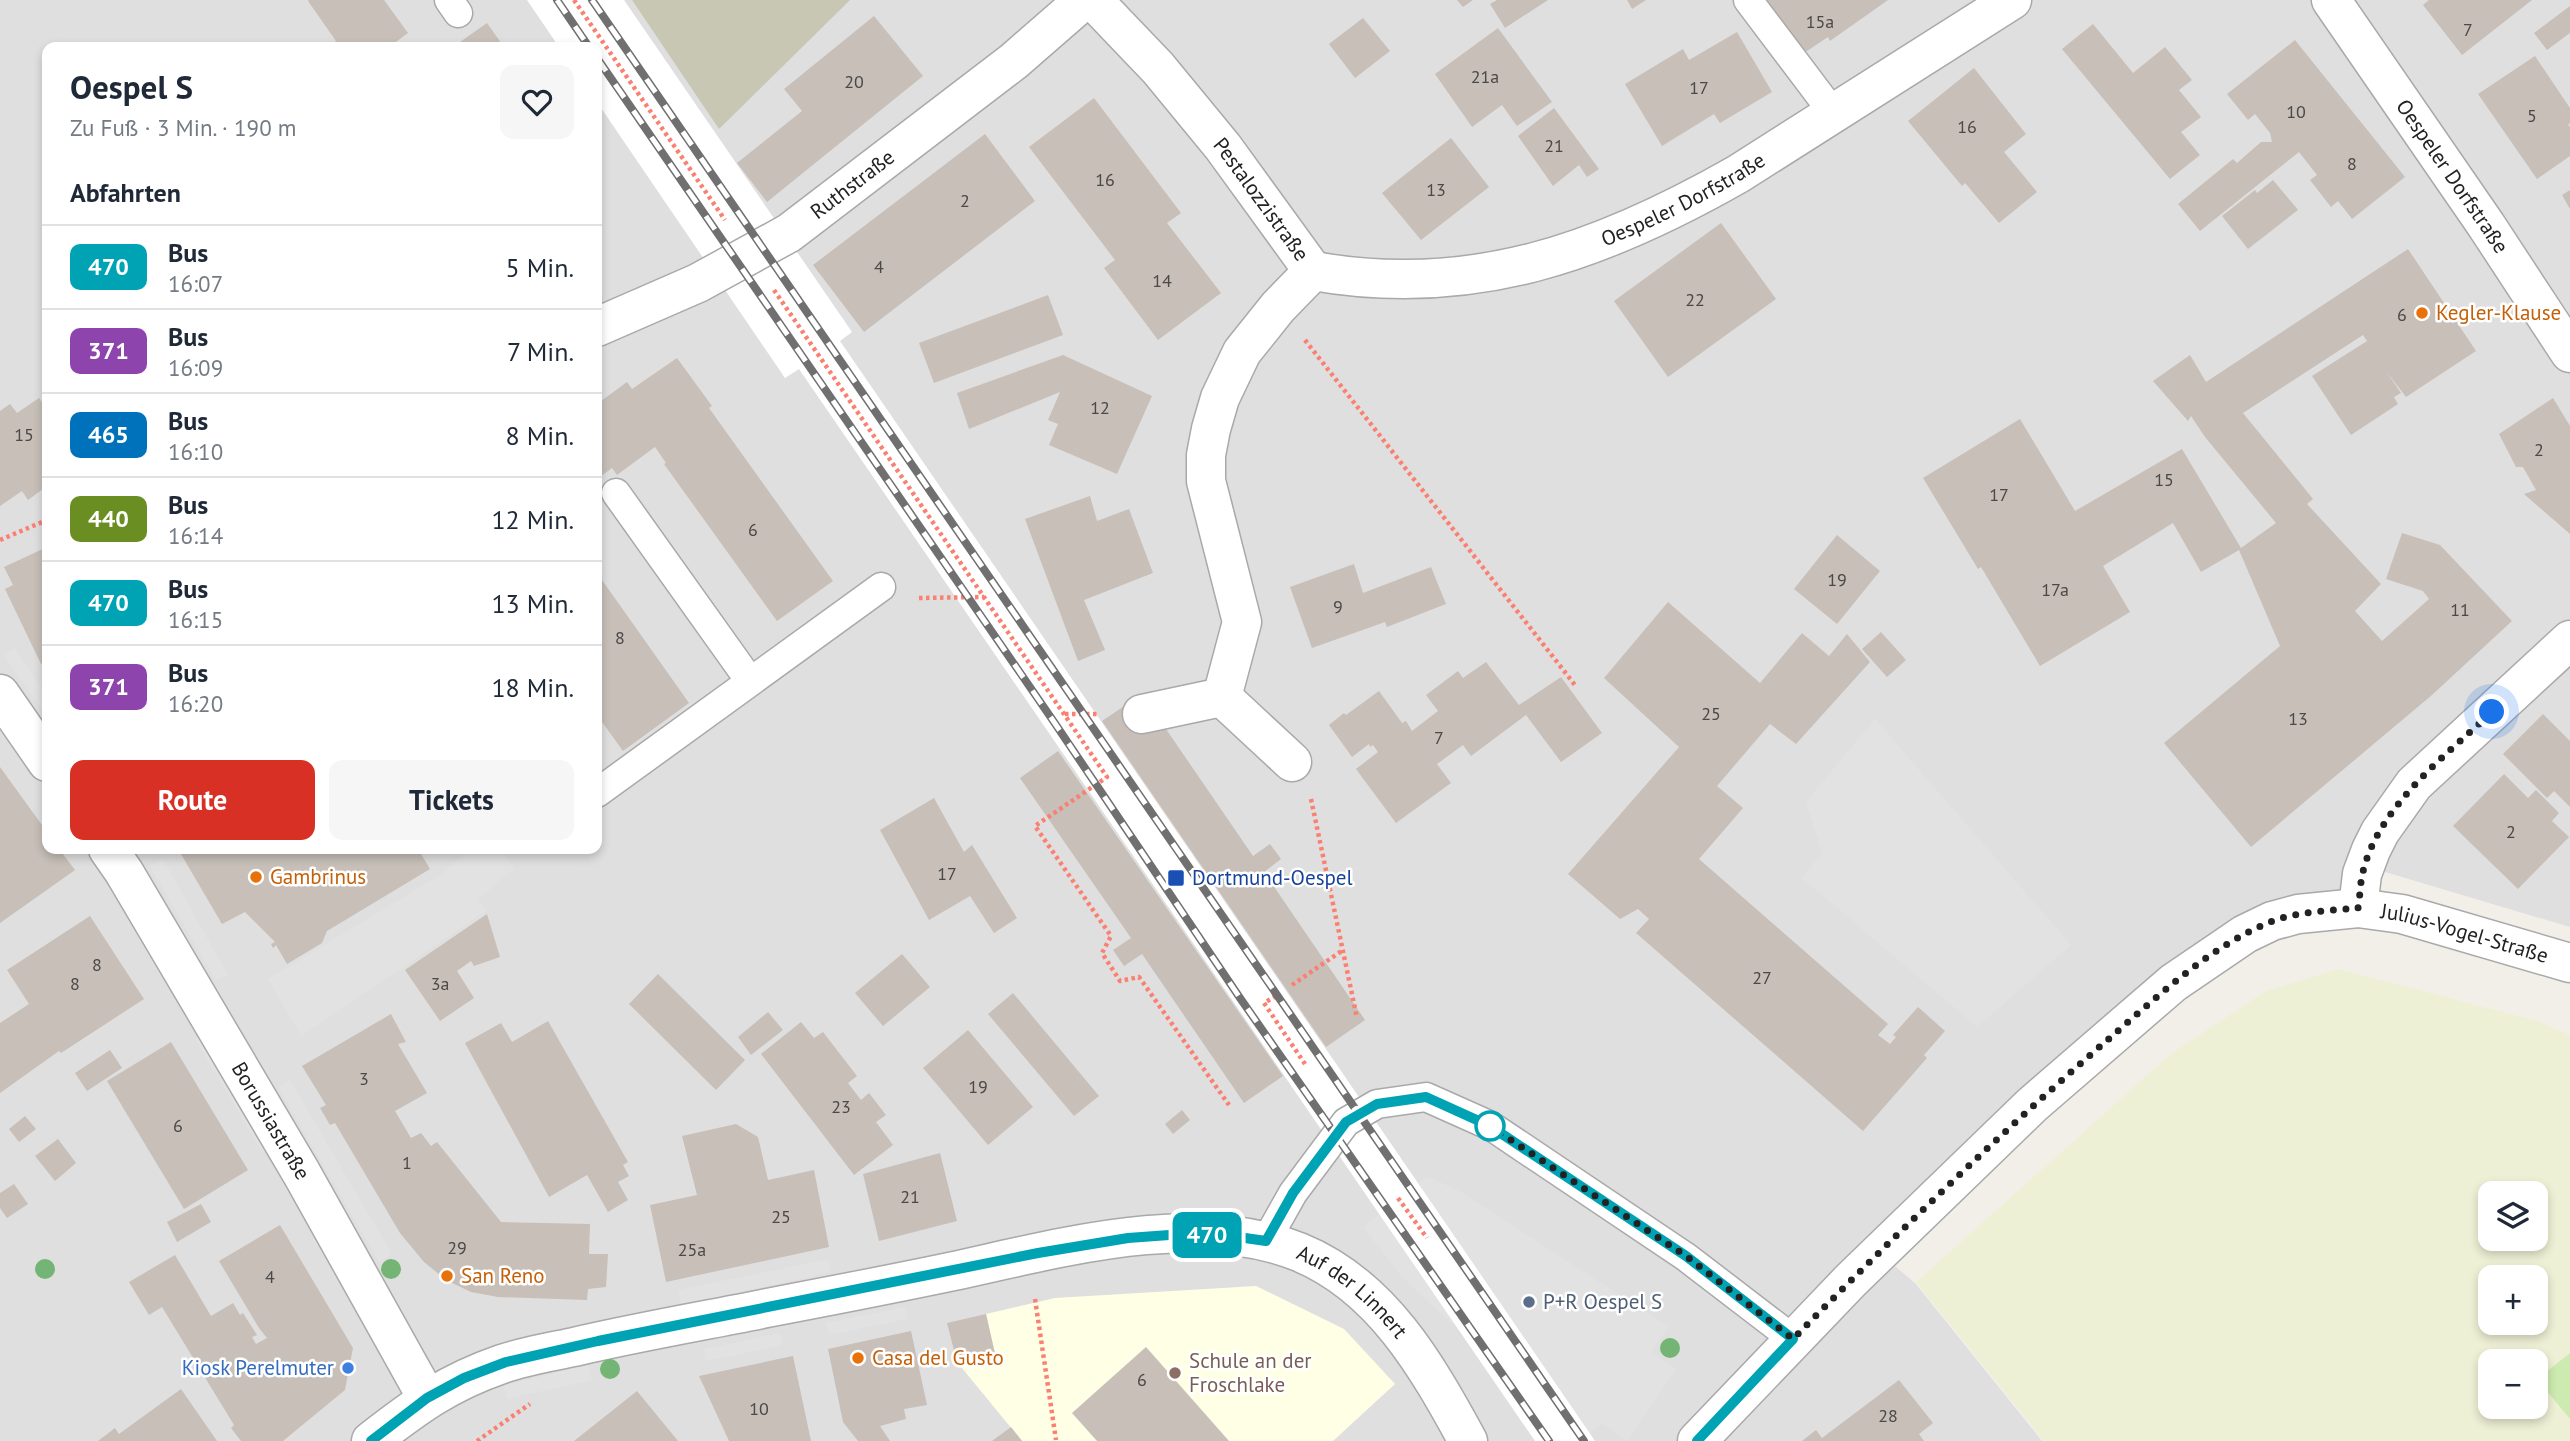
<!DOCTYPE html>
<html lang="de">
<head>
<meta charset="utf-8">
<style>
	body { margin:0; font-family:"PT Sans",sans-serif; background:#f6f6f7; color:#1f2937; height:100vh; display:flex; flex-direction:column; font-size:26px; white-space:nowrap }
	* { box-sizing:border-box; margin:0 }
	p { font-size:23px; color:#747a83 }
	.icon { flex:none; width:38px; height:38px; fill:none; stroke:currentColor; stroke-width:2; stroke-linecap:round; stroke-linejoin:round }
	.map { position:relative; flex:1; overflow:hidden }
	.side { position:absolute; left:42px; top:42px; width:560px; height:812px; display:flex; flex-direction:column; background:#fff; border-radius:14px; box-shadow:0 4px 10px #0003 }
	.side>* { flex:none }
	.badge { padding:0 14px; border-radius:10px; font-size:24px; line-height:46px }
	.fabs { position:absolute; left:2478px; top:1181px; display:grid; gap:14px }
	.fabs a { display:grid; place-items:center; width:70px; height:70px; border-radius:14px; background:#fff; box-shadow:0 4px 10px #0003; font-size:35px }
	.you { position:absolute; width:35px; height:35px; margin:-18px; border:5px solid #fff; border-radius:50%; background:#1a73e8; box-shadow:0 0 0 10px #1a73e833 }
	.map>.badge { position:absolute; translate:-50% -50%; box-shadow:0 0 0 4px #fff }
	h2 { padding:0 28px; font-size:26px; line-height:63px }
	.round { display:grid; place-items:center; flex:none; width:74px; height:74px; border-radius:14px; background:#f6f6f7 }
	.head { display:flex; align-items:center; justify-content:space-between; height:119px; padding:0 28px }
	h1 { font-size:33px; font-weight:600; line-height:52px }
	.primary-button { display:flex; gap:14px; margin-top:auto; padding:14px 28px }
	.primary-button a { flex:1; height:80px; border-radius:14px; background:#d93025; color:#fff; font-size:28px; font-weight:600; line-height:80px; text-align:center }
	.primary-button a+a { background:#f6f6f7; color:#1f2937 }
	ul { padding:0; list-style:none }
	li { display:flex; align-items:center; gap:21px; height:84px; padding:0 28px; border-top:2px solid #e0e1e3 }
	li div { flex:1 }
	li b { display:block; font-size:26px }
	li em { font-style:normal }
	li .badge { min-width:77px; font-weight:700; text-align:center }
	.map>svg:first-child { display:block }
	.residential { fill:#e0dfdf; fill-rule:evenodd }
	.education { fill:#ffffe5 }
	.construction { fill:#c7c7b4 }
	.farmland { fill:#eef0d5; fill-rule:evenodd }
	.grass { fill:#cdebb0 }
	.parking { fill:#e2e2e2 }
	.pier { fill:#fff }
	.building { fill:#c7bfb8 }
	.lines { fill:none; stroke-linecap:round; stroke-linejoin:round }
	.service-casing { stroke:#a9a9a9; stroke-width:31 }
	.minor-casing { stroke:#a9a9a9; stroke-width:41 }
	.path { stroke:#fa8072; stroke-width:4.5; stroke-dasharray:3.5 3.5; stroke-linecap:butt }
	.service { stroke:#fff; stroke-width:28 }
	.minor { stroke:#fff; stroke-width:38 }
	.rail-casing { stroke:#707070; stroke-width:8 }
	.rail { stroke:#fff; stroke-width:5; stroke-dasharray:16; stroke-linecap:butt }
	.tree { fill:#74b475 }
	.line-casing { stroke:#fff; stroke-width:16 }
	.line { stroke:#00a3b4; stroke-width:10 }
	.walk { stroke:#222; stroke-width:7; stroke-dasharray:0 12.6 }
	.food-dot { fill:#e8710a; stroke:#fff; stroke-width:2.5 }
	.transit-dot { fill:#1a4fb4; stroke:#fff; stroke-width:2.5 }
	.stop-dot { fill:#fff; stroke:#00a3b4; stroke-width:3.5 }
	.service-dot { fill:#5c6f8a; stroke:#fff; stroke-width:2.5 }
	.shop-dot { fill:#3f7fe0; stroke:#fff; stroke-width:2.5 }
	.education-dot { fill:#8d6e63; stroke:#fff; stroke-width:2.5 }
	.labels { text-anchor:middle; stroke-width:5; stroke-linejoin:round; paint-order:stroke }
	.number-label { font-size:18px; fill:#4b4948 }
	.street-label { font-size:21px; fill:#222; stroke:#fff }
	.food-label { font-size:21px; fill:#c56008; stroke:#fff; text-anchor:start }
	.transit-label { font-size:21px; fill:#164399; stroke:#fff; text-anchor:start }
	.service-label { font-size:21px; fill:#4e5e75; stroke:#fff; text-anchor:start }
	.education-label { font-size:21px; fill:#785e54; stroke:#fff; text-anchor:start }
	.shop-label { font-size:21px; fill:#366cbe; stroke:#fff; text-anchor:end }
</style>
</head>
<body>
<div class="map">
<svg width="2570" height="1441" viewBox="0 0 2570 1441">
	<rect width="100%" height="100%" fill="#f2efe9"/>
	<path class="residential" d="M0,0H2570V927L2375,869L2346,898L2307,902L1871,1246L1915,1283L2042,1441H0ZM47,47H597V849H47Z"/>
	<polygon class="education" points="1256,1286 1344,1329 1395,1384 1333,1441 1022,1441 957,1362 995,1353 986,1314 1055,1298"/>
	<polygon class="construction" points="632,0 850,0 719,129"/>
	<path class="farmland" d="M2338,969L2538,1021L2570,1035V1353L2537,1379L2570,1419V1441H2044L1916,1282L2172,1053L2266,991ZM2490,1194H2536V1239H2490ZM2490,1278H2536V1323H2490ZM2490,1362H2536V1407H2490Z"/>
	<polygon class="grass" points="2570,1353 2570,1419 2537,1379"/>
	<g class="parking">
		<polygon points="14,648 47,695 47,717 3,655"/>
		<polygon points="1875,719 2071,945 1977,1027 1802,878 1822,853 1806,802"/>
		<polygon points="471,849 502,849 514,869 478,899 486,911 301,1036 268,979 437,877"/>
		<polygon points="163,859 228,975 216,981 150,866"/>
		<polygon points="128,897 178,983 168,989 118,902"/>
		<polygon points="207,1032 274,1146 263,1153 195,1039"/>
		<polygon points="290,1080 392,1254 379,1262 278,1087"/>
		<polygon points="1428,1177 1458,1190 1669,1327 1651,1352 1676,1369 1627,1441 1603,1424 1577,1441 1402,1277 1363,1227 1413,1186"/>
		<polygon points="828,1259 831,1272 681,1305 678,1290"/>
		<polygon points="905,1307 907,1319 829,1335 826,1323"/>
		<polygon points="780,1333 783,1345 706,1361 704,1349"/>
		<polygon points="589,1365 592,1380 507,1399 504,1385"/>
	</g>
	<polygon class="pier" points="527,0 624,0 852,332 840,341 1595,1441 1535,1441 799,369 785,378 597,102 597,47 559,47"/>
	<g class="building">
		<polygon points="309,0 384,0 408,33 389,47 327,47 336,41 308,1"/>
		<polygon points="1457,0 1473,0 1463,7"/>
		<polygon points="1497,0 1548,0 1505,28 1490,4"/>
		<polygon points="1627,0 1646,0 1632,9"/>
		<polygon points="1767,0 1888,0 1830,41 1828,37 1804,53"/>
		<polygon points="2429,0 2532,0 2462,55 2423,5"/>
		<polygon points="2570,6 2570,33 2547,50 2534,33"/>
		<polygon points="874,16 923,76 767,202 737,163 802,111 784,89"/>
		<polygon points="1363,18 1390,51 1355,78 1329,44"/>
		<polygon points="487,23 504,47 453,47"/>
		<polygon points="2093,24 2133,73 2165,47 2192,80 2179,90 2201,117 2181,132 2200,155 2170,179 2062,49"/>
		<polygon points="1498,28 1552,102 1517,126 1502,105 1472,127 1435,74"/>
		<polygon points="1737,32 1772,92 1720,123 1714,114 1662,146 1625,84 1683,49 1689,60"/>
		<polygon points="2295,40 2405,177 2352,219 2338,201 2331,207 2310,180 2317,175 2299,152 2200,231 2178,204 2233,159 2237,163 2261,142 2272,142 2270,133 2255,114 2248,120 2227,94"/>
		<polygon points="2535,56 2570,108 2570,123 2568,125 2570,127 2570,156 2537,179 2478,94"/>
		<polygon points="1974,68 2026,134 2004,152 2037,192 1999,223 1965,183 1962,186 1908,121"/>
		<polygon points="1094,98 1181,213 1167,223 1221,293 1158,340 1104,268 1115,260 1029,147"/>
		<polygon points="1554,108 1599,169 1587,177 1579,165 1553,186 1518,136"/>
		<polygon points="985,134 1035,201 864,332 813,265"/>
		<polygon points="1451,138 1489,187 1421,240 1382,193"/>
		<polygon points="2273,180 2298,210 2248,249 2222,216 2255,190 2257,193"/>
		<polygon points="2570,190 2570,209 2562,195"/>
		<polygon points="1721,223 1776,299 1668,377 1614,301"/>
		<polygon points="2408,249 2476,351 2406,397 2386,371 2401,393 2394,397 2398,404 2351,435 2312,376 2367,341 2363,335 2243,413 2313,499 2307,504 2381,584 2355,611 2382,641 2429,599 2423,591 2386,579 2402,533 2440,545 2512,621 2432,695 2251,847 2164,743 2280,646 2239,550 2201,572 2173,523 2103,566 2130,612 2040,666 1981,567 1978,569 1923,478 2020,419 2075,511 2182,449 2241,548 2276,523 2205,437 2191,416 2188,421 2153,381 2190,355 2206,382"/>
		<polygon points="1048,295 1063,335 934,383 919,343"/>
		<polygon points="1063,355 1152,396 1117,474 1049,445 1058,424 1048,420 1060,392 969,429 957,393"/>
		<polygon points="677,358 712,406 709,408 833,581 777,621 664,464 666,463 655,447 617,475 612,468 597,479 597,404 627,382 632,389"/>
		<polygon points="39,398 47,410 47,486 28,500 22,491 0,506 0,411 10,404 17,413"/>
		<polygon points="2553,398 2570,426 2570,534 2524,494 2536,490 2523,467 2516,467 2499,434"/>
		<polygon points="1090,496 1097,521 1129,509 1153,573 1084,600 1105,650 1078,661 1025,519"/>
		<polygon points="1837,535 1880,571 1837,624 1794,589"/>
		<polygon points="47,547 47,661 41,664 5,589 13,585 4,567"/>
		<polygon points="1354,564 1363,593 1431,567 1446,604 1387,627 1385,622 1312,648 1290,587"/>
		<polygon points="597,573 689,703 623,751 597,715"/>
		<polygon points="1668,602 1760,683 1802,633 1829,656 1847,634 1870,662 1796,744 1770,724 1717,786 1743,808 1699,859 1888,1024 1878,1035 1890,1044 1896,1037 1893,1035 1918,1007 1945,1031 1924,1055 1927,1058 1863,1131 1636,933 1649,919 1638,909 1620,919 1568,874 1679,747 1604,678"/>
		<polygon points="1881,632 1906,660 1887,677 1862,649"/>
		<polygon points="1486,662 1519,705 1561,677 1602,733 1561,762 1526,715 1471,756 1463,745 1437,764 1451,783 1396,823 1356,769 1378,752 1373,745 1370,747 1369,744 1352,757 1329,725 1344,713 1346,715 1379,691 1402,723 1406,721 1412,731 1438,711 1426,695 1458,671 1463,678"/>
		<polygon points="1142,694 1253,856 1270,844 1281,859 1264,872 1365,1020 1326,1047 1102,721"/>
		<polygon points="2543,714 2570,741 2570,807 2554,791 2547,798 2503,754"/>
		<polygon points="1058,751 1283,1076 1244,1103 1142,954 1124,966 1113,950 1131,938 1020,778"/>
		<polygon points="0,767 47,832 47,849 59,849 75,870 0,923"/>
		<polygon points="2504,774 2528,798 2536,790 2559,813 2552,821 2569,837 2518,889 2453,826"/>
		<polygon points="934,798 964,852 972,845 1017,918 994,933 970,896 929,920 880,830"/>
		<polygon points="178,849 418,849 430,869 327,931 322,943 287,964 276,945 273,948 271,944 275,942 245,912 222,924"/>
		<polygon points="487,914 500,957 474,966 471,961 457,971 474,998 440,1021 405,970"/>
		<polygon points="90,916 144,999 61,1053 59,1051 0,1093 0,1023 29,1004 7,970"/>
		<polygon points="902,954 930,987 883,1026 855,993"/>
		<polygon points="658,974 745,1060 716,1090 629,1004"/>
		<polygon points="1013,993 1099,1096 1074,1116 988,1014"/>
		<polygon points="768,1012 783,1030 751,1055 738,1037"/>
		<polygon points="391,1014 406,1042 398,1044 427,1093 395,1111 411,1138 421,1133 431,1146 437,1142 501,1222 590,1224 589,1254 608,1254 606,1287 588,1289 587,1300 498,1297 471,1292 446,1280 424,1262 400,1233 335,1123 330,1125 320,1108 326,1105 302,1066"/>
		<polygon points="548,1021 628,1162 623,1165 629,1176 618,1182 628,1200 608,1212 587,1175 549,1197 465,1043 501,1023 512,1042"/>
		<polygon points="801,1022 814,1038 823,1032 857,1076 848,1083 861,1100 869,1093 886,1115 876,1122 893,1145 854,1175 761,1054"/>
		<polygon points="968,1030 1033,1107 988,1145 923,1068"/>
		<polygon points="171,1042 248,1170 184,1209 107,1081"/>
		<polygon points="110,1050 122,1068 87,1091 75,1073"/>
		<polygon points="1182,1110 1190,1120 1173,1134 1165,1124"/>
		<polygon points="25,1116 36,1129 19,1142 9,1129"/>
		<polygon points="736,1124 758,1137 768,1180 814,1170 829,1247 666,1282 650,1205 697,1195 682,1136"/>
		<polygon points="58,1139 76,1163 55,1181 35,1156"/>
		<polygon points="940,1153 957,1221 879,1241 863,1174"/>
		<polygon points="14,1184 28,1204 7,1218 0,1208 0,1193"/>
		<polygon points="201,1204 211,1222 177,1242 167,1222"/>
		<polygon points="280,1225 353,1348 345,1390 283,1441 241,1441 231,1428 234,1425 162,1307 149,1315 129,1282 175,1255 211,1316 233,1303 240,1315 243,1313 257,1335 252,1337 256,1344 267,1338 259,1328 219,1261"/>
		<polygon points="986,1314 995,1354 957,1362 947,1323"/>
		<polygon points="911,1331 927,1405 904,1409 906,1419 880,1426 890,1441 858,1441 843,1422 828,1349"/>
		<polygon points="1146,1347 1229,1441 1097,1441 1072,1413"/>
		<polygon points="793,1356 811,1441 729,1441 699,1376"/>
		<polygon points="1899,1380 1933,1423 1919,1434 1924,1441 1802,1441 1816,1430 1822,1438"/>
		<polygon points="181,1389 217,1441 98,1441 115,1428 119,1434"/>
		<polygon points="637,1391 678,1441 574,1441"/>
		<polygon points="1011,1427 1022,1441 992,1441"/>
	</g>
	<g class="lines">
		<g class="service-casing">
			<g id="service">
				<polyline points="449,0 458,13"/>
				<polyline points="1748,0 1834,114"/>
				<polyline points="616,493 750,681"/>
				<polyline points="597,793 881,587"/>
				<polyline points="1266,1241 1293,1193 1346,1122 1377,1104 1426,1097 1491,1126 1686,1257 1793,1339"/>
			</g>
		</g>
		<g class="minor-casing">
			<g id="minor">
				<path id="s1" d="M1093,0L1158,68L1223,147L1313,271L1278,307L1242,352L1220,398L1211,429L1206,455V481L1242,622L1222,697L1292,762"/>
				<path id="s2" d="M2331,0L2486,225L2570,353"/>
				<path id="s3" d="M1313,271C1472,299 1601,252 1738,174L2012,0"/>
				<path id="s4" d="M597,327L698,283L789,233L1014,61L1084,0"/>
				<polyline points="0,694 47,762"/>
				<polyline points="1142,714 1222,697"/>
				<path id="s5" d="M108,849L124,872L302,1174L427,1398"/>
				<polyline points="2358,908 2362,874 2371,850 2380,832 2414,784 2570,640"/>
				<path id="s6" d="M371,1441C416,1406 447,1383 502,1364C525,1356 550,1352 574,1347C638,1332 703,1321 767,1308C830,1296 892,1284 954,1271C1060,1248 1195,1210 1299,1252C1382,1286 1427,1366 1468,1441"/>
				<path id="s7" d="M1697,1441L1850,1281L2033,1104L2173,983L2245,934L2272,921L2298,914L2358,908L2402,914L2570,963"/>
			</g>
		</g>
		<g class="path">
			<polyline points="574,0 725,220"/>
			<polyline points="774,290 1107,777 1035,826 1111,936 1102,953 1120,981 1139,977 1229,1105"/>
			<polyline points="1305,340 1575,685"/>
			<polyline points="0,540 47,520"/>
			<polyline points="919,598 984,597"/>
			<polyline points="1065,714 1099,714"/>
			<polyline points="1311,799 1357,1018"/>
			<polyline points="1292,985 1343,950"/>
			<polyline points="1276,996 1264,1003 1307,1067"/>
			<polyline points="1398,1198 1427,1238"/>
			<polyline points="1035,1299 1056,1440"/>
			<polyline points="477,1441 530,1404"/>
		</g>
		<use href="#service" class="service"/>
		<use href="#minor" class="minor"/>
		<g class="rail-casing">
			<g id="rail">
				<polyline points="557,0 589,47"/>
				<polyline points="592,0 1584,1441"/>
				<polyline points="597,58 1054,722 1240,998 1549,1441"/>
			</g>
		</g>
		<use href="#rail" class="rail"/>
	</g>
	<g class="tree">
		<circle cx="45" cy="1269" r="10"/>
		<circle cx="391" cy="1269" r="10"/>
		<circle cx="1670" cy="1348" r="10"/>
		<circle cx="610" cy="1369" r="10"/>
	</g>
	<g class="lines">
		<g class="line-casing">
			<polyline id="line" points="371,1441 427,1398 464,1378 506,1362 598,1341 1038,1253 1128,1238 1183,1234 1224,1235 1266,1241 1293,1193 1346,1122 1377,1104 1426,1097 1490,1126 1686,1256 1793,1339 1697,1441"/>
		</g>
		<use href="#line" class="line"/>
		<path class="walk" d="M1490,1126L1686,1256L1793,1339C1893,1237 1996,1137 2104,1043C2155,999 2207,948 2270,922C2298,911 2329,911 2358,908C2360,897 2360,886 2362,876C2376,808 2444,757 2492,712"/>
	</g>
	<g class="food-dot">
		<circle cx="2422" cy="313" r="7"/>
		<circle cx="256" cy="877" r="7"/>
		<circle cx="447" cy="1276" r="7"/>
		<circle cx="858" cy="1358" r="7"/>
	</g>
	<rect class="transit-dot" x="1167" y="869" width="18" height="18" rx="3.5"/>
	<circle class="stop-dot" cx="1490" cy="1126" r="14"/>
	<circle class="service-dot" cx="1529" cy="1302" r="7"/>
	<circle class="shop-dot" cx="348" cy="1368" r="7"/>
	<circle class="education-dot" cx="1175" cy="1373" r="7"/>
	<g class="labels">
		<g class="number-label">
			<text x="1820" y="28">15a</text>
			<text x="2468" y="36">7</text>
			<text x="1485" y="83">21a</text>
			<text x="854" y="88">20</text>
			<text x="1699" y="94">17</text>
			<text x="2296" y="118">10</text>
			<text x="2532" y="122">5</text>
			<text x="1967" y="133">16</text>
			<text x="1554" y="152">21</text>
			<text x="2352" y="170">8</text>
			<text x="1105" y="186">16</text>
			<text x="1436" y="196">13</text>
			<text x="965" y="207">2</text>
			<text x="879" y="273">4</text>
			<text x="1162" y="287">14</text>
			<text x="1695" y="306">22</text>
			<text x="2402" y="321">6</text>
			<text x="1100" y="414">12</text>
			<text x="24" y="441">15</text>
			<text x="2539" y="456">2</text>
			<text x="2164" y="486">15</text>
			<text x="1999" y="501">17</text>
			<text x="753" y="536">6</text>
			<text x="1837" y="586">19</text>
			<text x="2055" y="596">17a</text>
			<text x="1338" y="613">9</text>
			<text x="2460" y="616">11</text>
			<text x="620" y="644">8</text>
			<text x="1711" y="720">25</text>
			<text x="2298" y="725">13</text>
			<text x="1439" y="744">7</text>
			<text x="2511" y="838">2</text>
			<text x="947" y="880">17</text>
			<text x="97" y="971">8</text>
			<text x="1762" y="984">27</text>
			<text x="75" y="990">8</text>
			<text x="440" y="990">3a</text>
			<text x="364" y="1085">3</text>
			<text x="978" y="1093">19</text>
			<text x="841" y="1113">23</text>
			<text x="178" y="1132">6</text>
			<text x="407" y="1169">1</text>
			<text x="910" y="1203">21</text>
			<text x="781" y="1223">25</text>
			<text x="457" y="1254">29</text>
			<text x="692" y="1256">25a</text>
			<text x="270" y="1283">4</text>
			<text x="1142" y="1386">6</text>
			<text x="759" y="1415">10</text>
			<text x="1888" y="1422">28</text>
		</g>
		<g class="street-label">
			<text dy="7" stroke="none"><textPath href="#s2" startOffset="214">Oespeler Dorfstraße</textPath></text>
			<text dy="7" stroke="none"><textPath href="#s4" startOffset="294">Ruthstraße</textPath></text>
			<text dy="7" stroke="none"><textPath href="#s3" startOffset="385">Oespeler Dorfstraße</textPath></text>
			<text dy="7" stroke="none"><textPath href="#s1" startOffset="261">Pestalozzistraße</textPath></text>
			<text dy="7" stroke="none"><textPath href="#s7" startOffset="975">Julius-Vogel-Straße</textPath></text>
			<text dy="7" stroke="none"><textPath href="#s5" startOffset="317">Borussiastraße</textPath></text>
			<text dy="7" stroke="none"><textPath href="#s6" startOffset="1032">Auf der Linnert</textPath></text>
		</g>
		<g class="food-label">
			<text x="2436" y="320">Kegler-Klause</text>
			<text x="270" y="884">Gambrinus</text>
			<text x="461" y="1283">San Reno</text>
			<text x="872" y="1365">Casa del Gusto</text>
		</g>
		<g class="transit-label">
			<text x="1192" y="885">Dortmund-Oespel</text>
		</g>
		<g class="service-label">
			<text x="1543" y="1309">P+R Oespel S</text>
		</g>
		<g class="education-label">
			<text x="1189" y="1368">Schule an der<tspan x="1189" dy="24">Froschlake</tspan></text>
		</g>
		<g class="shop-label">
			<text x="334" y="1375">Kiosk Perelmuter</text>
		</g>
	</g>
</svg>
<div class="fabs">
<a><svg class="icon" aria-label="layers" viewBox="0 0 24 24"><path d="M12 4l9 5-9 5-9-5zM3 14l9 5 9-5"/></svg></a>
<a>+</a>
<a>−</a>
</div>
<div class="you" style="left:2492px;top:712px"></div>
<b class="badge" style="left:1207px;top:1235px;background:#00a3b4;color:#fff">470</b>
<section class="side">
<div class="head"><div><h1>Oespel S</h1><p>Zu Fuß · 3 Min. · 190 m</p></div><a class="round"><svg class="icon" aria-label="heart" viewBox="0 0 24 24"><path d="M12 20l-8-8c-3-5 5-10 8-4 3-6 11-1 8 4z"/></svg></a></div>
<h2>Abfahrten</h2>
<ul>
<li><span class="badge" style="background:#00a3b4;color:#fff">470</span><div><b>Bus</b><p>16:07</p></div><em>5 Min.</em></li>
<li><span class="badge" style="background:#8e44ad;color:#fff">371</span><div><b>Bus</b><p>16:09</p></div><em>7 Min.</em></li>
<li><span class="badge" style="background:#0072bc;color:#fff">465</span><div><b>Bus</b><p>16:10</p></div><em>8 Min.</em></li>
<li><span class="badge" style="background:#6b8e23;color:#fff">440</span><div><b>Bus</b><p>16:14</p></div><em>12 Min.</em></li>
<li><span class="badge" style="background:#00a3b4;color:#fff">470</span><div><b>Bus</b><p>16:15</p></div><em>13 Min.</em></li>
<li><span class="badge" style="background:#8e44ad;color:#fff">371</span><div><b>Bus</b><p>16:20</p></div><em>18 Min.</em></li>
</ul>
<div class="primary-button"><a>Route</a><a>Tickets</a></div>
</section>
</div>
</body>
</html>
